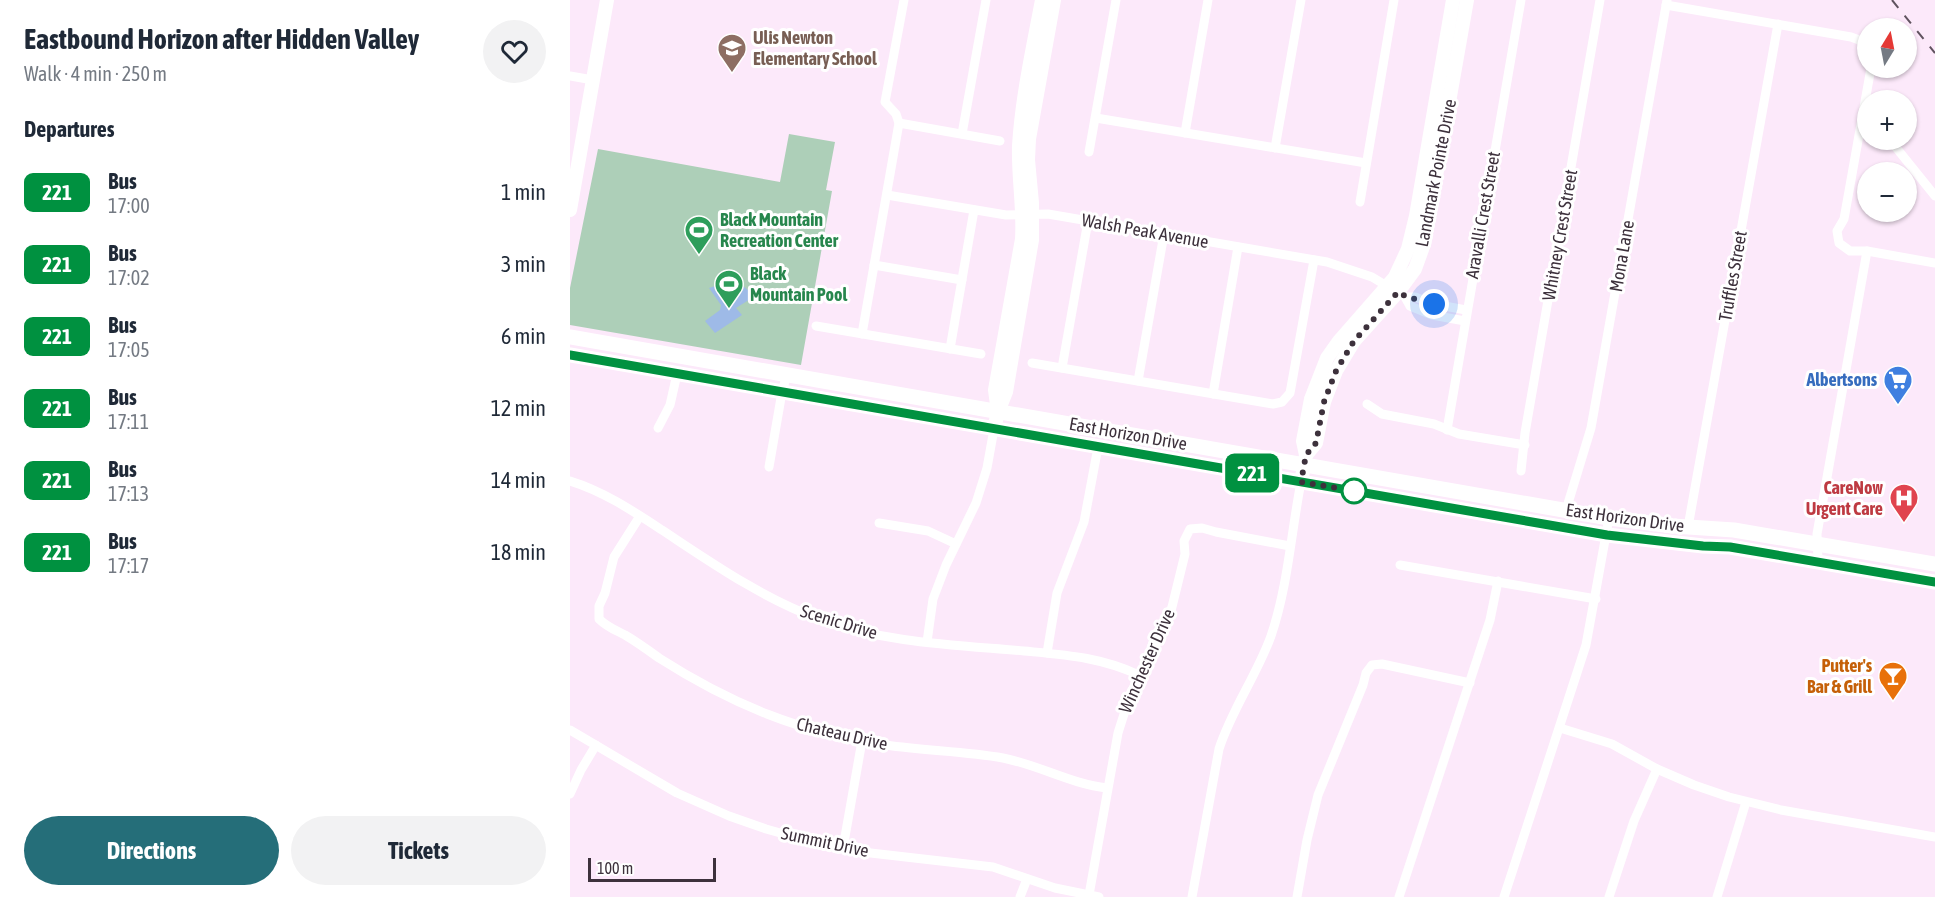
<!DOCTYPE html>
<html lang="en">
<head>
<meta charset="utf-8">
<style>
	body { margin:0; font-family:"Asap Condensed",sans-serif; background:#f2f2f3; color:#1f2937; height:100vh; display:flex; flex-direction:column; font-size:22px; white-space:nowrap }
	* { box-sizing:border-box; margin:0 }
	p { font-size:20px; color:#747a83 }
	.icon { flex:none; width:33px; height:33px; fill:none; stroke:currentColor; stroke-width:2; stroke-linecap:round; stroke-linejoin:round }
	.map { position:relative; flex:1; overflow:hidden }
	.side { display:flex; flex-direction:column; background:#fff; width:570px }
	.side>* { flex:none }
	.badge { padding:0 12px; border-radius:9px; font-size:21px; line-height:39px }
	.needle { width:39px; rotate:10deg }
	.buttons { position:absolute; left:1287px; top:18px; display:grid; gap:12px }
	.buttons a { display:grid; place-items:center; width:60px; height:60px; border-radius:50%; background:#fff; box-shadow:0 2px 4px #0004; font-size:30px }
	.scale { position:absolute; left:18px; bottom:15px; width:128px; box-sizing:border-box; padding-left:6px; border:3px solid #3d313c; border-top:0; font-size:16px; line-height:21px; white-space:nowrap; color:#3d313c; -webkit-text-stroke:4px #fff; paint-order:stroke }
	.you { position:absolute; width:30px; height:30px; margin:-15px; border:4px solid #fff; border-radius:50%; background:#1a73e8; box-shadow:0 0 0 9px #1a73e833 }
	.map>.badge { position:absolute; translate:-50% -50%; box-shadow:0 0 0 3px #fff }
	h2 { padding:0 24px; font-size:22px; line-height:54px }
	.round { display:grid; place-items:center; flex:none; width:63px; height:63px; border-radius:32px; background:#f2f2f3 }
	.summary { display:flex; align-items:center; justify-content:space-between; height:102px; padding:0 24px }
	h1 { font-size:28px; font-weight:700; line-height:45px }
	.action { display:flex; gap:12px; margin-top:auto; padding:12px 24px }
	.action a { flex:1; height:69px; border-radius:36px; background:#256e79; color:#fff; font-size:24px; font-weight:700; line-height:69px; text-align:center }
	.action a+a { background:#f2f2f3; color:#1f2937 }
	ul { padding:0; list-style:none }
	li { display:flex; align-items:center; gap:18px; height:72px; padding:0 24px }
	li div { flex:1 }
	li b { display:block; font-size:22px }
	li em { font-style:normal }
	li .badge { min-width:66px; font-weight:700; text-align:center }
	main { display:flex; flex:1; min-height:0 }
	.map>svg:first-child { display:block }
	.green { fill:#adcfb8 }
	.water { fill:#9ebae7 }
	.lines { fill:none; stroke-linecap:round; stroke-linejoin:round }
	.street { stroke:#fff; stroke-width:9 }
	.secondary { stroke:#fff; stroke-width:14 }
	.primary { stroke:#fff; stroke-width:15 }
	.rail { stroke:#60535f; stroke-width:2; stroke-dasharray:10 10; stroke-linecap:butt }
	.line-casing { stroke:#fff; stroke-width:14 }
	.line { stroke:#009140; stroke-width:9 }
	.walk { stroke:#3d313c; stroke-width:6; stroke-dasharray:0 10.8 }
	.stop-dot { fill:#fff; stroke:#009140; stroke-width:3 }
	.labels { text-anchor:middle; stroke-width:6; stroke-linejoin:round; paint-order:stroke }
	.education-label { font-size:18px; font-weight:bold; fill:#785e54; stroke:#fff; text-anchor:start }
	.street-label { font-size:18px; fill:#3d313c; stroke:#fff }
	.leisure-label { font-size:18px; font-weight:bold; fill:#27864d; stroke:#fff; text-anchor:start }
	.shop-label { font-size:18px; font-weight:bold; fill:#366cbe; stroke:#fff; text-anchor:end }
	.health-label { font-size:18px; font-weight:bold; fill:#be3a42; stroke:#fff; text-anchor:end }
	.food-label { font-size:18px; font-weight:bold; fill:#c56008; stroke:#fff; text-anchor:end }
</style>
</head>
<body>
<main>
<section class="side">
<div class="summary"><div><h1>Eastbound Horizon after Hidden Valley</h1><p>Walk · 4 min · 250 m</p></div><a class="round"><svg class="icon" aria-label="heart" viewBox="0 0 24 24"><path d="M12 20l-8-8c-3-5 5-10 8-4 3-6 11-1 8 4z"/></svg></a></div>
<h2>Departures</h2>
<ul>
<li><span class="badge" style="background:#009140;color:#fff">221</span><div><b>Bus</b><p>17:00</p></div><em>1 min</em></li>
<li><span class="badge" style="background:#009140;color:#fff">221</span><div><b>Bus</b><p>17:02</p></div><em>3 min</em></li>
<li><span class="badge" style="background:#009140;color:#fff">221</span><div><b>Bus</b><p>17:05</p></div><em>6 min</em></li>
<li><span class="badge" style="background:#009140;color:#fff">221</span><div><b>Bus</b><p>17:11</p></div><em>12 min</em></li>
<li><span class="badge" style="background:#009140;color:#fff">221</span><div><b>Bus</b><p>17:13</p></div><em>14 min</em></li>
<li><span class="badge" style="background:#009140;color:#fff">221</span><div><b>Bus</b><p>17:17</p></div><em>18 min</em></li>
</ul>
<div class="action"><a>Directions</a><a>Tickets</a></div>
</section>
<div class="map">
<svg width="1365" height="897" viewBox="0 0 1365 897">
	<rect width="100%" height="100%" fill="#fce9fa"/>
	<polygon class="green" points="219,134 265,142 256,190 262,191 231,365 0,325 0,288 28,149 210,182"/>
	<polygon class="water" points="158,282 173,286 185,296 166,308 172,315 145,333 135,321 150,310 151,305 139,288"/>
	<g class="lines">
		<g class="street">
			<polyline points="1096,5 1281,37 1289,40 1298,48"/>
			<polyline points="1301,68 1274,219 1267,231 1269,243 1280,251 1297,251 1365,263"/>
			<polyline points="0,76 23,80"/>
			<polyline points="526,118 796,163"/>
			<polyline points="329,123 430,141"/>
			<polyline points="615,133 638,0"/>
			<polyline points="392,134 416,0"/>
			<polyline points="1320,140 1365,196"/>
			<polyline points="705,148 731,0"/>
			<polyline points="519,152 546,0"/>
			<polyline points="317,195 436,215 478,214 757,262 802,277 835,297 845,297 864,304 896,310"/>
			<polyline points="790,202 824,0"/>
			<polyline points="304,265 392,280"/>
			<polyline points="835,297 840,306 862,315 895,321"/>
			<polyline points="246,326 411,354"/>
			<polyline points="292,334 329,123 326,114 315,102 334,0"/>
			<polyline points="380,349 404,210"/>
			<polyline points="462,363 703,404 712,402 720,393 744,260"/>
			<polyline points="492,368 518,221"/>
			<polyline points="568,381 594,234"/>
			<polyline points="643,394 668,247"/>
			<polyline points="797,404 812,414 864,424 889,434 955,445"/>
			<polyline points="88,428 100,405 107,374"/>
			<polyline points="877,430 951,0"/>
			<polyline points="199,467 212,392 217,374"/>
			<polyline points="951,471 955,433 1030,0"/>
			<path d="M0,481C33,491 63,511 92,530C142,563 192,598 249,619C314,643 386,645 454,651C496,655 530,657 569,675"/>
			<polyline points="996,510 1021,428 1097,0"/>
			<path d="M70,516L44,557L35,593L29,606V619C37,627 45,630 55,635C67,642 78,650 89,658C161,704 231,733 316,745C355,751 394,751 433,758C469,765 501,784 537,788"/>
			<polyline points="309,523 358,531 386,544"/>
			<polyline points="1118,527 1208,24"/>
			<polyline points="1248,561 1247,534 1297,251"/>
			<polyline points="830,565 1026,599"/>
			<polyline points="357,642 363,599 376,565 406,503 417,468 424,429"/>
			<polyline points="477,653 487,593 514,522 528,447"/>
			<polyline points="990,728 1042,744 1087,769 1124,785 1159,797 1211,810 1365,837"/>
			<polyline points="0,730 107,793 159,816 196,829 239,841 292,852 423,867 485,888 529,897"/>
			<polyline points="0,794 11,770 26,745"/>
			<polyline points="273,848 292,741"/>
			<polyline points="519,895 548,733 561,692 591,635 602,607 615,554 614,541 620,529 632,528 646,532 720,546"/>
			<polyline points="450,897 457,879"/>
			<path d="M622,897L649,749C662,709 687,675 701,636C718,586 721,533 731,482"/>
			<polyline points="727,897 737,840 748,795 793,685 796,673 802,665 812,664 900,683"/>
			<polyline points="829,897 920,620 928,581"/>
			<polyline points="934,897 1016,645 1039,518"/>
			<polyline points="1039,897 1064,821 1087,769"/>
			<polyline points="1147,897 1176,802"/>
		</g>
		<g class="secondary">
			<polyline points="0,210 37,0"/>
			<path d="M428,412L425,390L452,239C454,208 448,177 449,146C452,97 463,48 472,0"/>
			<polyline points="424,429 428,412 436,392 462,240 462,203 458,160 459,139 484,0"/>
			<polyline points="736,455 746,443 754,402 766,371 784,341 828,292 845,269 854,244 897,0"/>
			<polyline points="731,482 736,455 733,441 741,399 757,358 769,341 825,277 838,249 846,216 883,0"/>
		</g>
		<g class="primary">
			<polyline points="0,337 1039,518 1103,526 1164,530 1365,564"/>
			<polyline points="0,355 1037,535 1133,546 1160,547 1365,582"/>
		</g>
		<polyline class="rail" points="1322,0 1365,53"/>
	</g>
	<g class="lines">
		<g class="line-casing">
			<polyline id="line" points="0,355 1037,535 1133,546 1160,547 1365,582"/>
		</g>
		<use href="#line" class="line"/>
		<path class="walk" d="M784,491L790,492L731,482L736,455L746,443L754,402L766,371L784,341L828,292C837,298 853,301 864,304"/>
	</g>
	<defs>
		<g id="school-pin" transform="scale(1.5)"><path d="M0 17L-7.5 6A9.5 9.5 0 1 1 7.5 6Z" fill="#8d6e63" stroke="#fff"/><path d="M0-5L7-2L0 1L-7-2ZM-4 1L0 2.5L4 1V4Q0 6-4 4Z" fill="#fff"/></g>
		<g id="stadium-pin" transform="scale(1.5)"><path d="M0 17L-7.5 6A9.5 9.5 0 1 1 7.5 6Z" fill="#2e9e5b" stroke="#fff"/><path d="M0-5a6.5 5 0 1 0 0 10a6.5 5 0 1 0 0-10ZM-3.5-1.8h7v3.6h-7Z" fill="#fff"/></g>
		<g id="supermarket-pin" transform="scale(1.5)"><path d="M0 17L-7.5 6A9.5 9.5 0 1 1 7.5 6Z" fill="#3f7fe0" stroke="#fff"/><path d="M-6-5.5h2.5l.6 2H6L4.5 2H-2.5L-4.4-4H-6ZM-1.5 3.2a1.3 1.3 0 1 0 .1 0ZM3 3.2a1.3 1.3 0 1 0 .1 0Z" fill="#fff"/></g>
		<g id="hospital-pin" transform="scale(1.5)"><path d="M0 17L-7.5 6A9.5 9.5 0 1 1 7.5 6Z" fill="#e0444e" stroke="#fff"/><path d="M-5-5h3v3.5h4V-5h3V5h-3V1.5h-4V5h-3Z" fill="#fff"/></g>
		<g id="bar-pin" transform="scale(1.5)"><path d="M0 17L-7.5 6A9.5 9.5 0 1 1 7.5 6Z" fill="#e8710a" stroke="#fff"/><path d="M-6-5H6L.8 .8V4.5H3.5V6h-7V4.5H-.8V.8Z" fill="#fff"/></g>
	</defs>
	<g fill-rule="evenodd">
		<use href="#school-pin" x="162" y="48"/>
		<use href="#stadium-pin" x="129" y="230"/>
		<use href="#stadium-pin" x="159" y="284"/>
		<use href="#supermarket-pin" x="1328" y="380"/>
		<use href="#hospital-pin" x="1334" y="498"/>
		<use href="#bar-pin" x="1323" y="676"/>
	</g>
	<circle class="stop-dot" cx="784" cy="491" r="12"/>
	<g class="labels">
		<g class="education-label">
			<text x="183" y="44">Ulis Newton<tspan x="183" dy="21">Elementary School</tspan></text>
		</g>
		<g class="street-label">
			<text transform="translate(866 173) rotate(-79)" y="6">Landmark Pointe Drive</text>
			<text transform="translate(913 215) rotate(-80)" y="6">Aravalli Crest Street</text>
			<text transform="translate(575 231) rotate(10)" y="6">Walsh Peak Avenue</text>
			<text transform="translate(990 235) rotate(-80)" y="6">Whitney Crest Street</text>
			<text transform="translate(1052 256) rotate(-80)" y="6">Mona Lane</text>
			<text transform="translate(1163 276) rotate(-80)" y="6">Truffles Street</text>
			<text transform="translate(558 434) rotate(10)" y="6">East Horizon Drive</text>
			<text transform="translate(1055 518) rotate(8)" y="6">East Horizon Drive</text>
			<text transform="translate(269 622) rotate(17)" y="6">Scenic Drive</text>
			<text transform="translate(577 661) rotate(-66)" y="6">Winchester Drive</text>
			<text transform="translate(272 734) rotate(13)" y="6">Chateau Drive</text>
			<text transform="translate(255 842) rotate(12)" y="6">Summit Drive</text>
		</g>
		<g class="leisure-label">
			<text x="150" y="226">Black Mountain<tspan x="150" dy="21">Recreation Center</tspan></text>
			<text x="180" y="280">Black<tspan x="180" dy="21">Mountain Pool</tspan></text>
		</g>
		<g class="shop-label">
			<text x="1307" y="386">Albertsons</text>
		</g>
		<g class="health-label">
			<text x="1313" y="494">CareNow<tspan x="1313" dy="21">Urgent Care</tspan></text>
		</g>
		<g class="food-label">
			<text x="1302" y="672">Putter's<tspan x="1302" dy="21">Bar &amp; Grill</tspan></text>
		</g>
	</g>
</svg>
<div class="buttons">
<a><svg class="needle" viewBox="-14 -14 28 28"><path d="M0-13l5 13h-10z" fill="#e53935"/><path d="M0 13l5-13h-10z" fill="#747a83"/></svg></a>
<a>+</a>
<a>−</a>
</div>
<div class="scale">100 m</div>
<div class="you" style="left:864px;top:304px"></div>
<b class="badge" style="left:682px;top:473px;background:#009140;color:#fff">221</b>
</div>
</main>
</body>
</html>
